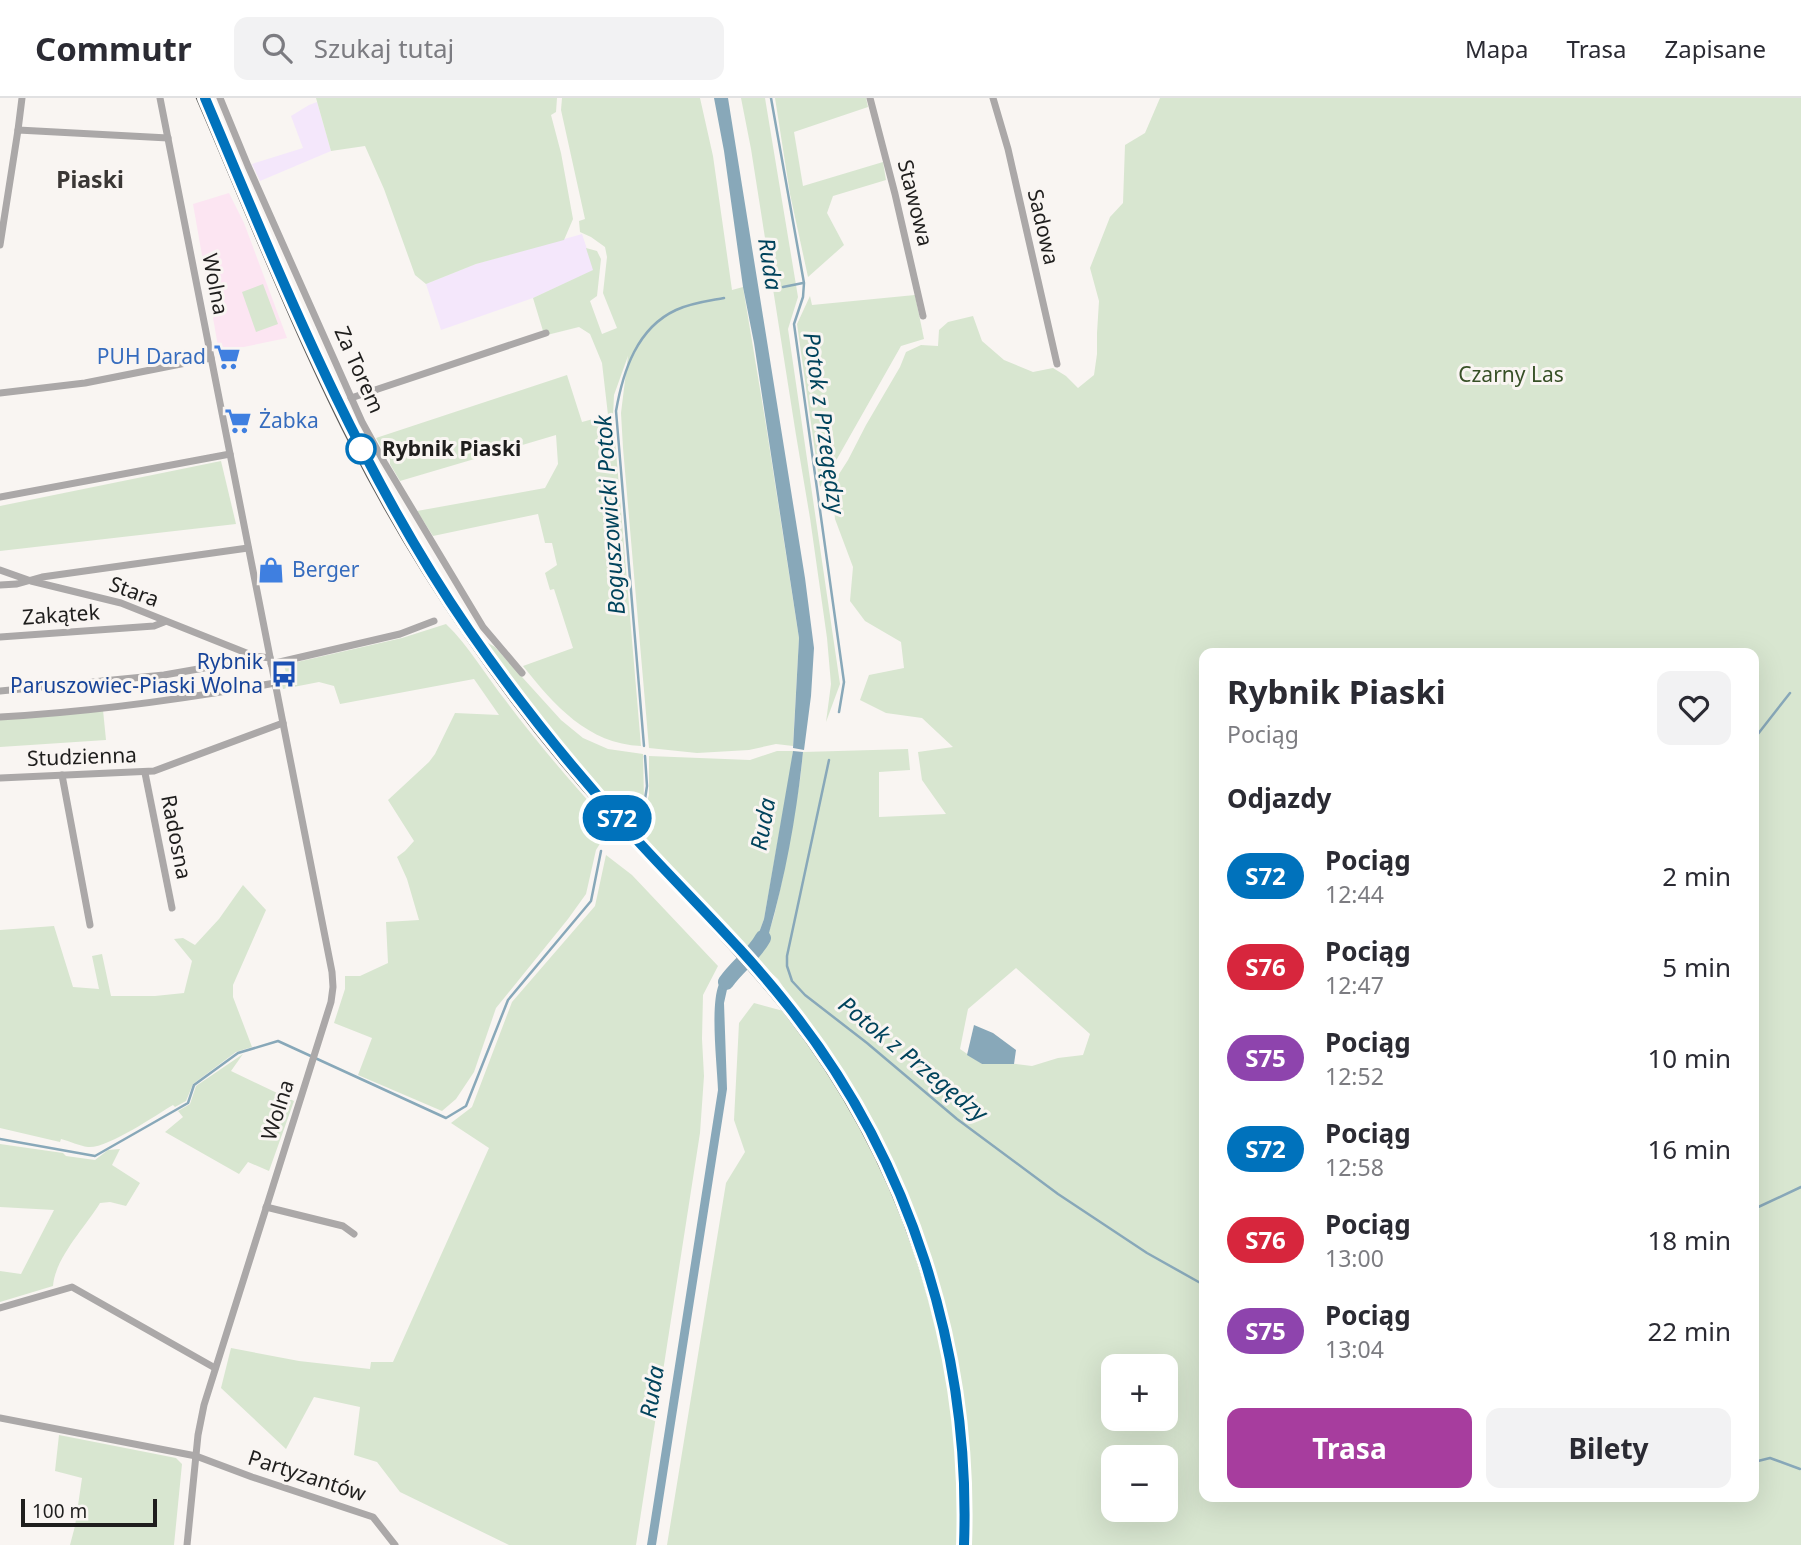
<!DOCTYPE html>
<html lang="pl">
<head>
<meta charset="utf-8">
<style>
	body { margin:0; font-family:"Noto Sans",sans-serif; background:#f2f2f3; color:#2b2b33; height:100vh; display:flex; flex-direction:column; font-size:26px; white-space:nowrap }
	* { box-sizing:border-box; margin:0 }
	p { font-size:23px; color:#7c7c81 }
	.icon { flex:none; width:38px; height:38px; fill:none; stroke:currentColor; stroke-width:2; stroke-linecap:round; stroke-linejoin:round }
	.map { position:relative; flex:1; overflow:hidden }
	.side { position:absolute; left:1199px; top:550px; width:560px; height:854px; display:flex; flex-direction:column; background:#fff; border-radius:14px; box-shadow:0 7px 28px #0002 }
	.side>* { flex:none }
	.badge { padding:0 14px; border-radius:23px; font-size:24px; line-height:46px }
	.tools { position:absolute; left:1101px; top:1256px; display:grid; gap:14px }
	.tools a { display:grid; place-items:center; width:77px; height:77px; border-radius:14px; background:#fff; box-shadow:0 7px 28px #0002; font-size:35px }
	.scale { position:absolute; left:21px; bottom:18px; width:136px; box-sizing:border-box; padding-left:7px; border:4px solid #1f1e1d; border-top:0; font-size:19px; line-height:24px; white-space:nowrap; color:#1f1e1d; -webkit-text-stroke:5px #f9f5f2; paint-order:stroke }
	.map>.badge { position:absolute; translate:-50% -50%; box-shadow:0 0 0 4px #fff }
	h2 { padding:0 28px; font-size:26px; line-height:63px }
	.round { display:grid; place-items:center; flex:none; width:74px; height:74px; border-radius:14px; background:#f2f2f3 }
	.summary { display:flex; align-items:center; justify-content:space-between; height:119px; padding:0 28px }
	h1 { font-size:33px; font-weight:700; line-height:52px }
	.button { display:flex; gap:14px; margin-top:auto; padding:14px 28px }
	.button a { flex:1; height:80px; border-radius:14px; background:#a73d9e; color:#fff; font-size:28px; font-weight:700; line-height:80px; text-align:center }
	.button a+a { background:#f2f2f3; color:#2b2b33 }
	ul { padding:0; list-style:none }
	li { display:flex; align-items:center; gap:21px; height:91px; padding:0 28px }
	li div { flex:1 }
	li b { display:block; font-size:26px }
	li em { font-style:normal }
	li .badge { min-width:77px; font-weight:700; text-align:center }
	header { display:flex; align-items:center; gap:42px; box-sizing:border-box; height:98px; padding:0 35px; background:#fff; border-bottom:2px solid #e1e1e2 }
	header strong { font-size:33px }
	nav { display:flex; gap:38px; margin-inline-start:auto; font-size:24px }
	.search { width:490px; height:63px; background:#f2f2f3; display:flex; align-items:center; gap:18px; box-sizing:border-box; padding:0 24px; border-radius:14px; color:#7c7c81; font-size:26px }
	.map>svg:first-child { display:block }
	.industrial { fill:#f4e7fb }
	.education { fill:#fce5f2 }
	.green { fill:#d8e6d0; fill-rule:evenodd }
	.water { fill:#88a8b9 }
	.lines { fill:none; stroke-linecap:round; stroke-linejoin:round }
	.stream { stroke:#88a8b9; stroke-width:2.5 }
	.river { stroke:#88a8b9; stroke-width:16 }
	.minor { stroke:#aba8a8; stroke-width:7 }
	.rail { stroke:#5c5b59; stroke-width:2.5 }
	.line-casing { stroke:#fff; stroke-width:16 }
	.line { stroke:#0072bc; stroke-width:10 }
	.stop-dot { fill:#fff; stroke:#0072bc; stroke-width:3.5 }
	.labels { text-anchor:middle; stroke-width:6; stroke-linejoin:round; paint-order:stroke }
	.street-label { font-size:21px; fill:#1f1e1d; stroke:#f9f5f2 }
	.shop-label { font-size:21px; fill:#366cbe; stroke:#f9f5f2; text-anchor:start }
	.park-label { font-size:21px; fill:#375026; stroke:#f9f5f2 }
	.stop-label { font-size:21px; font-weight:bold; fill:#1f1e1d; stroke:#f9f5f2; text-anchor:start }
	.transit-label { font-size:21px; fill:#164399; stroke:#f9f5f2; text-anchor:end }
	.neighbourhood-label { font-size:23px; font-weight:bold; fill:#3a3735; stroke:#f9f5f2 }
	.water-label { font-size:23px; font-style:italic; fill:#00435c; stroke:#f9f5f2 }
</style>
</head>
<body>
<header>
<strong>Commutr</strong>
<div class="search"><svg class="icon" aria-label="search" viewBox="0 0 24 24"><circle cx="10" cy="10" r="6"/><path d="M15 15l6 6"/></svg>Szukaj tutaj</div>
<nav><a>Mapa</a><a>Trasa</a><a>Zapisane</a></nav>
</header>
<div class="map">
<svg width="1801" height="1447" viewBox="0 0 1801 1447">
	<rect width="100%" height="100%" fill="#f9f5f2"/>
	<g class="industrial">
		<polygon points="317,4 331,53 260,83 252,66 303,50 291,18 309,7"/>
		<polygon points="582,136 594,172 533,200 441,232 426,186 476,166"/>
	</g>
	<polygon class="education" points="229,95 244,125 287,240 219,254 193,106"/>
	<g class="green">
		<polygon points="316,0 557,0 556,14 551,17 561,55 573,121 564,142 476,166 426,186 415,177 384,91 365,48 331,53"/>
		<path d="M562,0H700L713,58L732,192L743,189L766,327L799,540L793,648L776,646L749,652L697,655L649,650L623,350L621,315L628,258L614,297L613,318L641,648C588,646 554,607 523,568L573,550L554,491L550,492L545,475L557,467L552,445H545L538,416L433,438L417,413L545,390L558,366L556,337L400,383L390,366V361L386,358L376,340L567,277L582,324L608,317L602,265L590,236L579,229L547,237L543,233L533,200L593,172L586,150L597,153L601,161L597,198L590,203L602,236L617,230L603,195L607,159L605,149L591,139L580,134L579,123L585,121L561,12Z"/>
		<polygon points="741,0 765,0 798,199 788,231 840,586 826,624 831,586 827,540 810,420 796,337 751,51"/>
		<polygon points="775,0 866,0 868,9 794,34 803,88 883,64 886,82 833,98 827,115 844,147 808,179 790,96"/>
		<path d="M1160,0H1801V1447H667L726,1085L745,1054L734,1022L739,925L754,905L802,918L778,881L753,859L766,843L774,818L783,778L800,682L803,654L908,651L910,672L879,674V719L946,716L922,682L918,654L953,649L922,620L886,615L860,602L869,577L904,570L901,544L865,523L850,503L853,469L835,421L832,387L848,362L866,327L900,269L906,254L921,247L938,248L939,232L948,224L973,218L982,243L1004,262L1033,274L1053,270L1066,278L1078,290L1094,277L1097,256V235L1099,203L1090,170L1110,119L1123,105L1125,47L1145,35ZM1204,555H1754V1398H1204ZM1016,870L1090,936L1083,957L1058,960L1032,968L1009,965L982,966L960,951L968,911ZM1113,1269H1166V1321H1113ZM1113,1360H1166V1412H1113Z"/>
		<polygon points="263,186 278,226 256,234 242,194"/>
		<polygon points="915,197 924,241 901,248 825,382 820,389 797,226 810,198 812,207"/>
		<polygon points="221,363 236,426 0,453 0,408"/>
		<path d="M446,526C469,548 486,578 506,603C539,647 574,688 611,728L596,752L586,796L568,821L496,910L474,974L456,1001L442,1013L358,977L372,940L334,925L345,891V878H360L388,865L386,824L419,822L407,781L397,759L405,753L414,743L388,702L429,664L435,656L455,615L499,617L474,581L340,606L334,588L319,584L283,591L281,585L288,583L284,567L402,540Z"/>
		<polygon points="481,541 495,549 561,622 583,640 608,651 643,656 644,701 623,717 553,636"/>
		<polygon points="103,612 106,642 0,649 0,622"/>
		<polygon points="777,653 793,653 791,669 764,821 757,840 750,853 743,849 627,721 647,703 649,697 649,658 750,662"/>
		<polygon points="606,757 632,777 718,868 703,897 702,941 704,978 700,1035 636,1447 509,1447 400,1394 377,1364 354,1357 360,1309 314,1299 286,1351 221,1290 231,1250 299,1263 370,1271 371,1264 393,1264 489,1050 451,1025 472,1009 512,904 595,808"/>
		<path d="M243,787L266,812L233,887V899L252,949L236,954L193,986L186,1003L175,1009L173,1007C156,1017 107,1051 88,1049C79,1048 70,1043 61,1041L60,1044L0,1030V832L54,828L73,889L99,891L92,858L102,856L111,898H155L184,895L192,863L174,841L183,840L195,847L219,821Z"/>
		<polygon points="243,956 231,973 294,1003 269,1073 248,1064 239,1076 165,1034 183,1019 178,1013 190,1006 196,988"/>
		<path d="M0,1046L63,1055L66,1058L95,1062L108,1052L120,1051L112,1067L140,1085L126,1108L110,1104L100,1105C86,1128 55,1160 53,1188L0,1204V1173L21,1176L54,1112L0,1109Z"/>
		<polygon points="59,1337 176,1360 182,1366 174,1447 70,1447 75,1428 82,1380 55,1373"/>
	</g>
	<g class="water">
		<polygon points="714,0 728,0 805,480 814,550 811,598 804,652 793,650 799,540 754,245 743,189 724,53"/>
		<path d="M793,653L803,654C797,714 786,776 769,835L766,843L753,859L748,854L757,840L764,821Z"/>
		<path d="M737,864L742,870L728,887L724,905L727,991L656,1447H647L718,992C717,966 710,908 719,886C723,877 730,870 737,864Z"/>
		<polygon points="974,927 993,935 1016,952 1014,966 982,966 967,957"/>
	</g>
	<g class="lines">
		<g class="stream">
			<polyline points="771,0 804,185 803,199 794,226 844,584 839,614"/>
			<polyline points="783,189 803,185"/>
			<polyline points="1754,641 1790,595"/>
			<path d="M644,648L616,313C623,273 637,230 676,212C691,205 708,203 724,200"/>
			<polyline points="829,662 787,858 787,868 792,883 805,897 867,945 957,1021 1058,1096 1147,1155 1204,1187"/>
			<polyline points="630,715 645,701 647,688 645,658"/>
			<polyline points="603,744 608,734"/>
			<polyline points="0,1041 95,1058 188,1005 194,987 238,955 278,943 446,1020 466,1008 508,902 591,803 601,753"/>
			<polyline points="1754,1111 1801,1089"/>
			<polyline points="1754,1364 1770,1360 1800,1371"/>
		</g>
		<path class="river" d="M726,884C737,868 754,857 763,840"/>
		<g class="minor">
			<polyline points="160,0 332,874 333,889 331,904 204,1307 198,1337 187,1447"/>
			<polyline points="220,0 248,68 362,324 384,364 483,529 522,575"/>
			<polyline points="870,0 895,96 923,218"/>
			<polyline points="993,0 1008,51 1057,266"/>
			<polyline points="18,32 22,0"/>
			<polyline points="0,147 18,32 168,40"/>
			<polyline points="0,295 85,285 211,260"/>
			<polyline points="351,300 546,235"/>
			<polyline points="0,399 230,356"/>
			<polyline points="0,472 31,483 121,505 254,558 270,560"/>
			<polyline points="0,487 17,486 42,479 248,450"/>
			<polyline points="0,539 154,528 164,524"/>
			<polyline points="271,566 400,536 434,523"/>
			<polyline points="0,593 164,577 244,563 254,558"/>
			<path d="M0,619C92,614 184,601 275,585"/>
			<polyline points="145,675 172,810"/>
			<polyline points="62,677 90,827"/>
			<polyline points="0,680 154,673 283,625"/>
			<polyline points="266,1109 343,1128 354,1136"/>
			<polyline points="0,1210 72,1189 215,1270"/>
			<polyline points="0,1320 196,1358 252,1379 373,1419 395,1447"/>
		</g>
		<path class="rail" d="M197,0C247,115 293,233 350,345C384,412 423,477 466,539C508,601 555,661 606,717C660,777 718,834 770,896C897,1049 967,1248 958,1447"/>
	</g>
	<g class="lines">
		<g class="line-casing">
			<path id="line" d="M205,0C282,182 356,368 469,532C520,606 576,675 636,741C687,797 742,849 789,909C910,1061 971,1253 964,1447"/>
		</g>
		<use href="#line" class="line"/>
	</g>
	<defs>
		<g id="supermarket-bare" transform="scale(2.1)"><path d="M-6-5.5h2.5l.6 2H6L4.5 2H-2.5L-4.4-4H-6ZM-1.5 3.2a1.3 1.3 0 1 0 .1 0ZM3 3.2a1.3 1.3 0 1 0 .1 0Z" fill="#3f7fe0" stroke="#f9f5f2" stroke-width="2.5" paint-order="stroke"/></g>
		<g id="shop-bare" transform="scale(2.1)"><path d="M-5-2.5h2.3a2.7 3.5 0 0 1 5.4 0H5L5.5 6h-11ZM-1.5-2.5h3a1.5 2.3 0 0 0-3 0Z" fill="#3f7fe0" stroke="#f9f5f2" stroke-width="2.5" paint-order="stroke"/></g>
		<g id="bus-bare" transform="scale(2.1)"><path d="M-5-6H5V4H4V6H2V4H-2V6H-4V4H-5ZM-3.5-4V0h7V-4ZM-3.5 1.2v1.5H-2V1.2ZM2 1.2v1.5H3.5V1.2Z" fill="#1a4fb4" stroke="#f9f5f2" stroke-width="2.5" paint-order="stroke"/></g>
	</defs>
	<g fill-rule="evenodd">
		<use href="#supermarket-bare" x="227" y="259"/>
		<use href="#supermarket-bare" x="238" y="323"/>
		<use href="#shop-bare" x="271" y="472"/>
		<use href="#bus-bare" x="284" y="576"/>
	</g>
	<circle class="stop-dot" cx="361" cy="351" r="14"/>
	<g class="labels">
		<g class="street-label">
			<text transform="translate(915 105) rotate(76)" y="7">Stawowa</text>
			<text transform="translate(1043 129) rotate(77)" y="7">Sadowa</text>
			<text transform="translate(215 186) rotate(79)" y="7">Wolna</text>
			<text transform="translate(359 272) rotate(66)" y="7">Za Torem</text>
			<text transform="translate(134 494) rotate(20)" y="7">Stara</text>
			<text transform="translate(61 517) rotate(-4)" y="7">Zakątek</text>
			<text transform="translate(82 659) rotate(-2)" y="7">Studzienna</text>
			<text transform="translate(176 739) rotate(79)" y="7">Radosna</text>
			<text transform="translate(278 1012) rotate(-72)" y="7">Wolna</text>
			<text transform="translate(307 1378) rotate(18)" y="7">Partyzantów</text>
		</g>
		<g class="shop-label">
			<text x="206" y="266" text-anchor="end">PUH Darad</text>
			<text x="259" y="330">Żabka</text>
			<text x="292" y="479">Berger</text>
		</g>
		<g class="park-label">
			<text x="1511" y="284">Czarny Las</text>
		</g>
		<g class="stop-label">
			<text x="382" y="358">Rybnik Piaski</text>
		</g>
		<g class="transit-label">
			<text x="263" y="571">Rybnik<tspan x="263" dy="24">Paruszowiec-Piaski Wolna</tspan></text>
		</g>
		<g class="neighbourhood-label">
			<text x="90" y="90">Piaski</text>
		</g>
		<g class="water-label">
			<text transform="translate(770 166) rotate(81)" y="8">Ruda</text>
			<text transform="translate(824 325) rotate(82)" y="8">Potok z Przegędzy</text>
			<text transform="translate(610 417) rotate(-94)" y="8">Boguszowicki Potok</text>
			<text transform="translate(763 726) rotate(-80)" y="8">Ruda</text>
			<text transform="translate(913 961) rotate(39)" y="8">Potok z Przegędzy</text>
			<text transform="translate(652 1294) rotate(-81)" y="8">Ruda</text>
		</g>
	</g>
</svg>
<div class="tools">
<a>+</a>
<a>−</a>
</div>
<div class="scale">100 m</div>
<b class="badge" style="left:617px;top:720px;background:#0072bc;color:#fff">S72</b>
<section class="side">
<div class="summary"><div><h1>Rybnik Piaski</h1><p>Pociąg</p></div><a class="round"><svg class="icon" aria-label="heart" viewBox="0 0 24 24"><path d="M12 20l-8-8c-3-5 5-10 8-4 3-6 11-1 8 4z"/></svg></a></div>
<h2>Odjazdy</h2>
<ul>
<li><span class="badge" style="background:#0072bc;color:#fff">S72</span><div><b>Pociąg</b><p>12:44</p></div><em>2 min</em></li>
<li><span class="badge" style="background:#d7263d;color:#fff">S76</span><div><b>Pociąg</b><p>12:47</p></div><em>5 min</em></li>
<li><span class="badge" style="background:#8e44ad;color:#fff">S75</span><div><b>Pociąg</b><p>12:52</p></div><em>10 min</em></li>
<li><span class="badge" style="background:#0072bc;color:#fff">S72</span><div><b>Pociąg</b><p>12:58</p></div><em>16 min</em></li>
<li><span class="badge" style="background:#d7263d;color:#fff">S76</span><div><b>Pociąg</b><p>13:00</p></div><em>18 min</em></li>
<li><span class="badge" style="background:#8e44ad;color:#fff">S75</span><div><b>Pociąg</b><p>13:04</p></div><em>22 min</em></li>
</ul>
<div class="button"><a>Trasa</a><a>Bilety</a></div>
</section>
</div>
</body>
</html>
